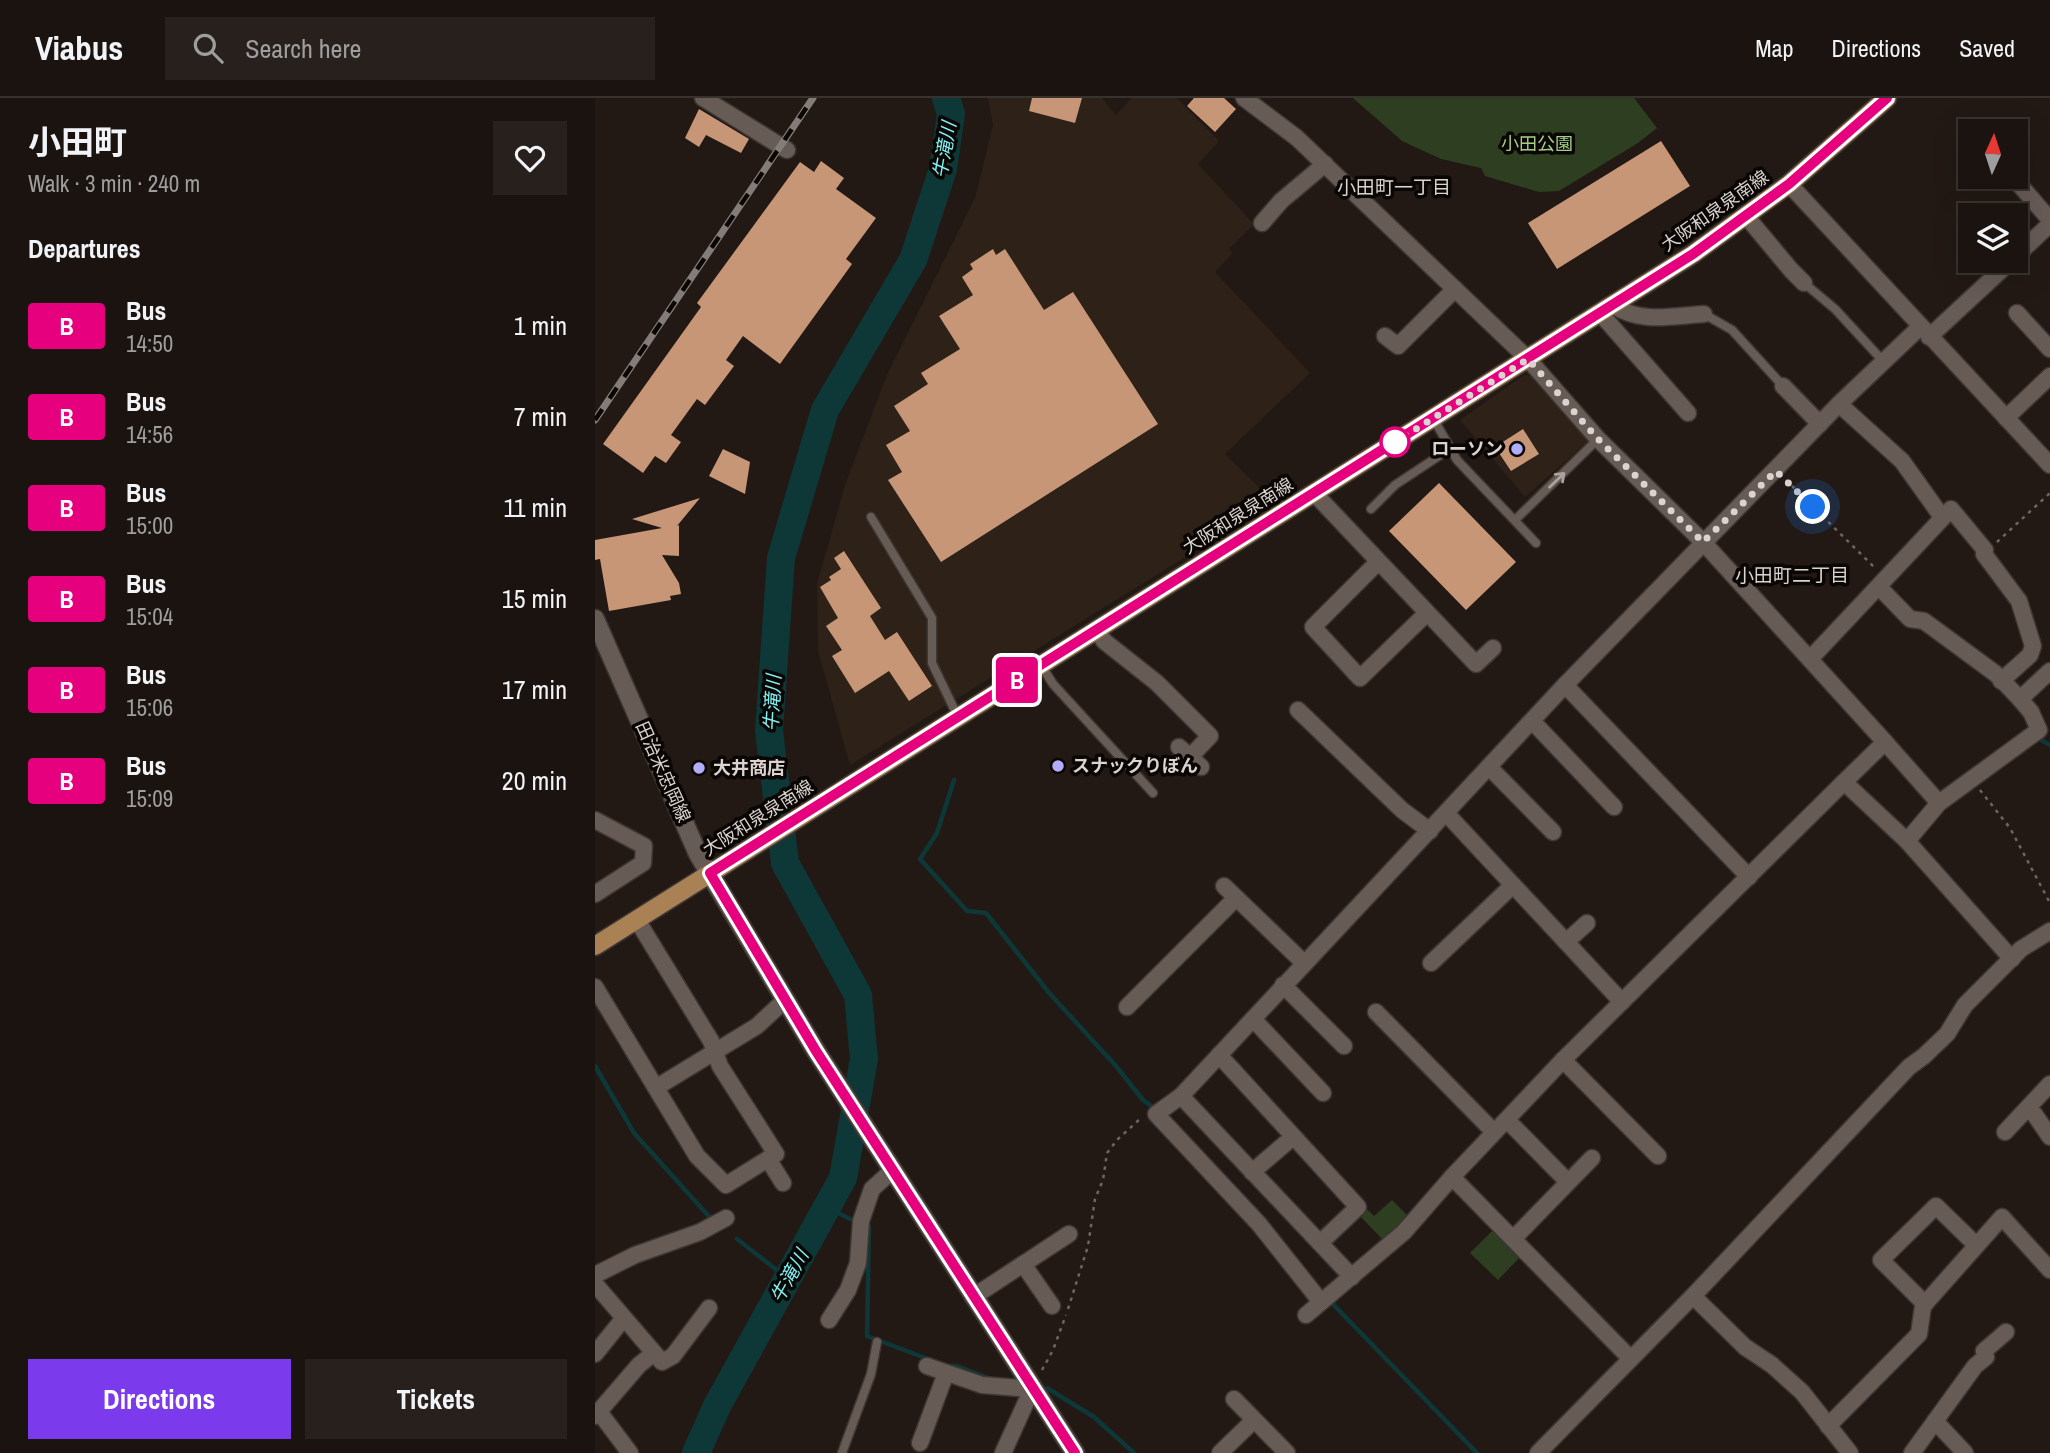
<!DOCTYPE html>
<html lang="en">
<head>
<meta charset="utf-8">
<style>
	body { margin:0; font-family:"Archivo Narrow","Noto Sans JP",sans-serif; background:#27201d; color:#f1f3f6; height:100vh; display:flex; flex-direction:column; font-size:26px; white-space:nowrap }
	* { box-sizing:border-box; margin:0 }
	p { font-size:23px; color:#9f9e9e }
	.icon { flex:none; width:38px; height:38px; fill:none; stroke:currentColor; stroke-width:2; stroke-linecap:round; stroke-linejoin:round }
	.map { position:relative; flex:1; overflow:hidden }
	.panel { display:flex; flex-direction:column; background:#1a130f; width:595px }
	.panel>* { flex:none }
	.badge { padding:0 14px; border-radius:5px; font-size:24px; line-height:46px }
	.needle { width:46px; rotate:3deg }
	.tools { position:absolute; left:1363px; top:21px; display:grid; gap:14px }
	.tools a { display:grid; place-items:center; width:70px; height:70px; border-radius:0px; background:#1a130f; box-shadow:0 7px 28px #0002,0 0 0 2px #38322f; font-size:35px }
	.you { position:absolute; width:35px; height:35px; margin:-18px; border:5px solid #fff; border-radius:50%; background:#1a73e8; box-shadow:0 0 0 10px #1a73e833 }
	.map>.badge { position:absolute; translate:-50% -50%; box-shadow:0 0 0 4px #fff }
	h2 { padding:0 28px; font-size:26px; line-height:63px }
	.round { display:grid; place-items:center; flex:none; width:74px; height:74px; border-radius:0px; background:#27201d }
	.overview { display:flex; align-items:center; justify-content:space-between; height:119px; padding:0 28px }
	h1 { font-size:33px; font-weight:700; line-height:52px }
	.primary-button { display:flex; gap:14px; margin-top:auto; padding:14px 28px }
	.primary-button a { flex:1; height:80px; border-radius:0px; background:#7c3aed; color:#fff; font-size:28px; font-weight:700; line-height:80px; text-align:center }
	.primary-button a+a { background:#27201d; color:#f1f3f6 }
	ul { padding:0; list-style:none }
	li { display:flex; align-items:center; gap:21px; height:91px; padding:0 28px }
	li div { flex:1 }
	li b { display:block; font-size:26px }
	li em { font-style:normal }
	li .badge { min-width:77px; font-weight:700; text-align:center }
	header { display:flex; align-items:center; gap:42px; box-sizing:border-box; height:98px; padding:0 35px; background:#1a130f; border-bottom:2px solid #38322f }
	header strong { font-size:33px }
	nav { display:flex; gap:38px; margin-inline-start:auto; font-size:24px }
	.search { width:490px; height:63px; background:#27201d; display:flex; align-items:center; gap:18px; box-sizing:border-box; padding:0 24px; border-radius:0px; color:#9f9e9e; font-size:26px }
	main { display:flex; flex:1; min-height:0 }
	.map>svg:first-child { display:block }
	.built { fill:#2e2118 }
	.green { fill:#2e3e20 }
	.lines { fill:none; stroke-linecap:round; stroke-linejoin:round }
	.stream { stroke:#0e3738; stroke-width:4.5 }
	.river { stroke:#0e3738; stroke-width:28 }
	.building { fill:#c79677 }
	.service-casing { stroke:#3d3633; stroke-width:11 }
	.minor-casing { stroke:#3d3633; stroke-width:19 }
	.secondary-casing { stroke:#3d3633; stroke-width:21 }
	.primary-casing { stroke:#3d3633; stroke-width:21 }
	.path { stroke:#6d6560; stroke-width:2.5; stroke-dasharray:3.5 5; stroke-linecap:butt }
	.service { stroke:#665b55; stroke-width:8 }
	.minor { stroke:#665b55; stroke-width:16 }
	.secondary { stroke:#665b55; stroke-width:18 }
	.primary { stroke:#a98155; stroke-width:18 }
	.rail-casing { stroke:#847c78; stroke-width:7 }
	.rail { stroke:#090604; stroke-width:4.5; stroke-dasharray:13; stroke-linecap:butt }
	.oneway { stroke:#aca39e }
	.line-casing { stroke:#fff; stroke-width:16 }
	.line { stroke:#e6007e; stroke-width:10 }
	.walk { stroke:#dad3cf; stroke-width:7; stroke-dasharray:0 12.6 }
	.stop-dot { fill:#fff; stroke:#e6007e; stroke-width:3.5 }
	.poi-dot { fill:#b1adfa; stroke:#090604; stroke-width:2.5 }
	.labels { text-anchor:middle; stroke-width:7; stroke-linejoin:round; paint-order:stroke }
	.park-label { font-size:18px; fill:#a7ce87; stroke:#090604 }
	.street-label { font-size:18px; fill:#dad3cf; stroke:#090604 }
	.poi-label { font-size:18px; font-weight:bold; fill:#dad3cf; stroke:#090604; text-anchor:start }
	.water-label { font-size:19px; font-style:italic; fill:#80f0f3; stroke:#090604 }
	.neighbourhood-label { font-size:19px; fill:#dad3cf; stroke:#090604 }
</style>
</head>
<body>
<header>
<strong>Viabus</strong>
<div class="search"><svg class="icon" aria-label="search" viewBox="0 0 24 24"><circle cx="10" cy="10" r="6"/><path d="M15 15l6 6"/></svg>Search here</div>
<nav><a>Map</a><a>Directions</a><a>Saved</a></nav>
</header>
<main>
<section class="panel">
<div class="overview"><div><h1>小田町</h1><p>Walk · 3 min · 240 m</p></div><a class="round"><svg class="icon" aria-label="heart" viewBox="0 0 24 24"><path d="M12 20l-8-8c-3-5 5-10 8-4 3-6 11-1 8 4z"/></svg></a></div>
<h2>Departures</h2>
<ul>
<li><span class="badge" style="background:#e6007e;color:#fff">B</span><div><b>Bus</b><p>14:50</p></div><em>1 min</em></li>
<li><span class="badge" style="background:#e6007e;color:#fff">B</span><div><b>Bus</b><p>14:56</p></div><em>7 min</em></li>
<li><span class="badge" style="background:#e6007e;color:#fff">B</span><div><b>Bus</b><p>15:00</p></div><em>11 min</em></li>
<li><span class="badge" style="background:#e6007e;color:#fff">B</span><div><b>Bus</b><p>15:04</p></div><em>15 min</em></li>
<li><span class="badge" style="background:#e6007e;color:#fff">B</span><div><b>Bus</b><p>15:06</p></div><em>17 min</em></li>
<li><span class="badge" style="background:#e6007e;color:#fff">B</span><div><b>Bus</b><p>15:09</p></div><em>20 min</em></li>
</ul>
<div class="primary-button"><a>Directions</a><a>Tickets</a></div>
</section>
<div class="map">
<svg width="1455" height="1355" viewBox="0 0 1455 1355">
	<rect width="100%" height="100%" fill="#221914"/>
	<g class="built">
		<polygon points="393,0 507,0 521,17 537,0 582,0 624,43 603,66 659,126 634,151 638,155 620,174 715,275 630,356 679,404 255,667 223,553 222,486 251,384 292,277 380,100 398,27"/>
		<polygon points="929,277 937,278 994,342 930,399 865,322"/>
	</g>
	<g class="green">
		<polygon points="758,0 1039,0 1062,30 1043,45 964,93 944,94 890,78 886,70 846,61 807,43"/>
		<polygon points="797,1102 814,1119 789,1143 764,1117 771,1110 779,1118"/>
		<polygon points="899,1131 927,1157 903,1182 875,1155"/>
	</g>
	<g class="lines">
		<g class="stream">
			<polyline points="1441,639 1455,647"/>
			<polyline points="359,682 342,735 325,761 372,813 391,815 455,896 521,968 548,1002 562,1012"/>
			<polyline points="0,968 39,1035 118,1123"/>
			<polyline points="232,1109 255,1121"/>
			<polyline points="274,1128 272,1238 333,1261"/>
			<polyline points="142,1141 192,1180"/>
			<polyline points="734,1202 882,1355"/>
			<polyline points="351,1268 362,1268 396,1281"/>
			<polyline points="452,1290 499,1319 539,1355"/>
		</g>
		<polyline class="river" points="101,1355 122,1308 248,1080 269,961 263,897 190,765 174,633 186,460 230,312 318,162 348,71 356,16 351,0"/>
	</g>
	<g class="building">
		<polygon points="437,0 487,0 480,25 434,13"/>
		<polygon points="599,0 629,0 641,11 620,34 592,8"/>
		<polygon points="104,11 154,41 146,55 111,37 104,49 90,40"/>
		<polygon points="1066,43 1095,88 962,171 933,125"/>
		<polygon points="226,63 249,80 241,91 281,120 251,161 257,166 185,266 148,238 131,262 139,268 110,307 102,301 76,337 86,344 71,365 60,358 48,375 8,346 106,209 102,205 205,64 219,74"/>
		<polygon points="398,151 401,157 410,151 449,212 478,194 563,326 346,464 293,382 307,374 291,347 315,333 299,308 333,286 326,275 365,251 344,218 378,197 367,179 378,171 375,166"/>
		<polygon points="928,331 944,356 916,373 900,349"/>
		<polygon points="128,351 155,364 150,396 114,378"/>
		<polygon points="844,385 921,464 871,512 794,433"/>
		<polygon points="105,400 82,428 84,427 84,458 67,457 84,485 86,496 75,498 76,502 14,513 5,461 0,462 0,442 67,430 37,421"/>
		<polygon points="249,453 286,510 275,518 290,542 302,534 337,588 314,603 294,573 260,595 237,558 247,552 231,528 243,520 225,489 236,482 234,479 246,471 239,460"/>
	</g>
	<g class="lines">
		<g class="service-casing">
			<g id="service">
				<polyline points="1209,185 1240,211 1288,263"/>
				<polyline points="1109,216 1137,232 1188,288"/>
				<polyline points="838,320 862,362 941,445"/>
				<polyline points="776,411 800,387 856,350"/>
				<polyline points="276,419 337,520 337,565 363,619"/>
				<polyline points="920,422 1003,341"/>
				<polyline points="446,567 458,586 558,695"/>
				<polyline points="247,1355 276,1276 282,1244"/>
			</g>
		</g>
		<g class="minor-casing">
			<g id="minor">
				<polyline points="108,0 192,52"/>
				<polyline points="649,0 702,40 933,261 1003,341 1108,444 1290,644 1249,684 1312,743 1417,861"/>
				<polyline points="1418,79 1455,122"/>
				<polyline points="1194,86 1455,367"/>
				<polyline points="1151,118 1196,172 1209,185"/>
				<polyline points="667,125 686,103 730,66"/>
				<polyline points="1421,158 1455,126"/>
				<path d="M1018,207C1045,226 1077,218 1109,216"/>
				<polyline points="1005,215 1093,315"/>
				<polyline points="1422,215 1455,251"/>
				<polyline points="790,238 803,248 860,191"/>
				<polyline points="1334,239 1416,163"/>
				<polyline points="1188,288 1225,326"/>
				<polyline points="1244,306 1307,363 1347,419"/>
				<polyline points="1411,320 1455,278"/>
				<polyline points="719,395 881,566 898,550"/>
				<polyline points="783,464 718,529 765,580 832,515"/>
				<polyline points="1284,489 1315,521 1329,523 1401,576 1425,601"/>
				<polyline points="502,532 509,543 562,585 615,638 595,659"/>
				<polyline points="1215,561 1356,411 1390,452 1389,456 1424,503 1438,548 1435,557 1406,583"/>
				<polyline points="970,587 1154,779"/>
				<polyline points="703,612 807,712 835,733"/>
				<polyline points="938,624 1019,709"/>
				<polyline points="1290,644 1344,705"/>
				<polyline points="584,649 606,669"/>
				<polyline points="895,670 958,734"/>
				<polyline points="851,715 1027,904"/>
				<polyline points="0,722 49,748 48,765 0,796"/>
				<polyline points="1312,743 1344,705 1444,632 1436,614 1425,601 1455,573"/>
				<polyline points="629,788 709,865"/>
				<polyline points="971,844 992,825"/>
				<polyline points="836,865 918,787"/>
				<polyline points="688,887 749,948"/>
				<polyline points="0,889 102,1058 131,1087 181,1056 125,968 116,943 42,822"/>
				<polyline points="532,909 641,800"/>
				<polyline points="781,914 899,1034"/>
				<polyline points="658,921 728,995"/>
				<polyline points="624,957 763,1109 725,1145"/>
				<polyline points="968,962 1063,1058"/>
				<polyline points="62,989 162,928 190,902"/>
				<polyline points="586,998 757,1179"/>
				<polyline points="1432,1011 1440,1017 1455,1039"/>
				<polyline points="912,1022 973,1084"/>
				<polyline points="1410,1034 1455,986"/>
				<polyline points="173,1061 188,1085"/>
				<polyline points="657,1074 698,1039"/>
				<polyline points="857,1079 1035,1260"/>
				<polyline points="918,1141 997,1060"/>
				<polyline points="428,1166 457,1208"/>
				<polyline points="0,1177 40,1157 105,1134 131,1120"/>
				<polyline points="0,1186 67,1264 78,1258 114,1210"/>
				<polyline points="1098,1198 1150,1249 1177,1267 1207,1294 1255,1355"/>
				<polyline points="378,1199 474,1136"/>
				<polyline points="726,1204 664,1126 561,1016 586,998 970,587 1244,306 1325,229"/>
				<polyline points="1330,1206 1286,1162 1341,1108 1381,1147"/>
				<polyline points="711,1217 809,1134 857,1079 968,962 1249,684"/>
				<polyline points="234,1222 253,1192 263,1165 266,1123 277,1091 298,1072"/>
				<polyline points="0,1256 29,1220"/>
				<polyline points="332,1268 387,1287 437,1291 408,1355"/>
				<polyline points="639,1301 692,1355"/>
				<polyline points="5,1315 35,1355"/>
				<polyline points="0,1318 44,1267 59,1255"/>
				<polyline points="1340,1323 1370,1355"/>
				<polyline points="1233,1328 1324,1236 1328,1208 1407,1119 1455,1172"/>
				<polyline points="325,1345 351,1275"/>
				<polyline points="625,1355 659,1322"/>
				<polyline points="943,1355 1098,1198 1314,969 1329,958 1352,936 1370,907 1426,851 1455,833"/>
				<polyline points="1317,1355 1380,1268 1391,1259 1389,1253 1411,1234"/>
			</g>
		</g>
		<g class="secondary-casing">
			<polyline id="secondary" points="0,521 103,756 221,953 480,1355"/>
		</g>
		<g class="primary-casing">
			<polyline id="primary" points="0,848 1098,156 1194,86 1292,0"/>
		</g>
		<g class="path">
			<polyline points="1191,382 1281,471"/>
			<polyline points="1402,444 1455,395"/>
			<polyline points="1385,692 1415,730 1455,805"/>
			<polyline points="473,1211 493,1148 500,1101 508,1082 512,1055 523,1041 546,1020"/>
			<polyline points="447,1272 458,1252 471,1217"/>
		</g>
		<use href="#service" class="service"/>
		<use href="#minor" class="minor"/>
		<use href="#secondary" class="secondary"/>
		<use href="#primary" class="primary"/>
		<g class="rail-casing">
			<polyline id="rail" points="0,322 218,0"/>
		</g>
		<use href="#rail" class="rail"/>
	</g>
	<defs><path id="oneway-shaft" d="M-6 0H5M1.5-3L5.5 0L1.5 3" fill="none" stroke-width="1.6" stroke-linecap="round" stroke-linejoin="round" transform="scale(1.75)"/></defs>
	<use class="oneway" href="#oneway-shaft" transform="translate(962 382) rotate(-44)"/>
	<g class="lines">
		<g class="line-casing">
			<polyline id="line" points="480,1355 221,953 115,775 1098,156 1194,86 1292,0"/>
		</g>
		<use href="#line" class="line"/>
		<polyline class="walk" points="800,344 933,261 1003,341 1108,444 1181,373 1218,409"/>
	</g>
	<circle class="stop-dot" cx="800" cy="344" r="14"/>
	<g class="poi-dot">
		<circle cx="922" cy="351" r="7"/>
		<circle cx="463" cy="668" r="7"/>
		<circle cx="104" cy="670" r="7"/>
	</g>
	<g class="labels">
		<g class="park-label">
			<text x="942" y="52">小田公園</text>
		</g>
		<g class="street-label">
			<text transform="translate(1120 113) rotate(-35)" y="6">大阪和泉泉南線</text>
			<text transform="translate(643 418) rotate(-32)" y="6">大阪和泉泉南線</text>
			<text transform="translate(68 674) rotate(66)" y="6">田治米忠岡線</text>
			<text transform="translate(163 720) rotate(-32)" y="6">大阪和泉泉南線</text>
		</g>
		<g class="poi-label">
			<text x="908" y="357" text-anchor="end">ローソン</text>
			<text x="477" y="674">スナックりぼん</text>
			<text x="118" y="676">大井商店</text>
		</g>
		<g class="water-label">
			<text transform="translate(349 52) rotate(-80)" y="7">牛滝川</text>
			<text transform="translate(177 605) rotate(-87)" y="7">牛滝川</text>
			<text transform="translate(194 1178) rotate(-61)" y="7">牛滝川</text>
		</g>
		<g class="neighbourhood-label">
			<text x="799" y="96">小田町一丁目</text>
			<text x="1197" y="484">小田町二丁目</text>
		</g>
	</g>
</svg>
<div class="tools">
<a><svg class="needle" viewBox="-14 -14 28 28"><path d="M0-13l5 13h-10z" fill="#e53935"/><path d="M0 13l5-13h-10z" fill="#9f9e9e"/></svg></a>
<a><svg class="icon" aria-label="layers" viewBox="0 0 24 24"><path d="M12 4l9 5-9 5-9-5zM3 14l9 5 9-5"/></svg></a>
</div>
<div class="you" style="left:1218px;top:409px"></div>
<b class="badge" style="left:422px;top:582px;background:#e6007e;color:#fff">B</b>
</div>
</main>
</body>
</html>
